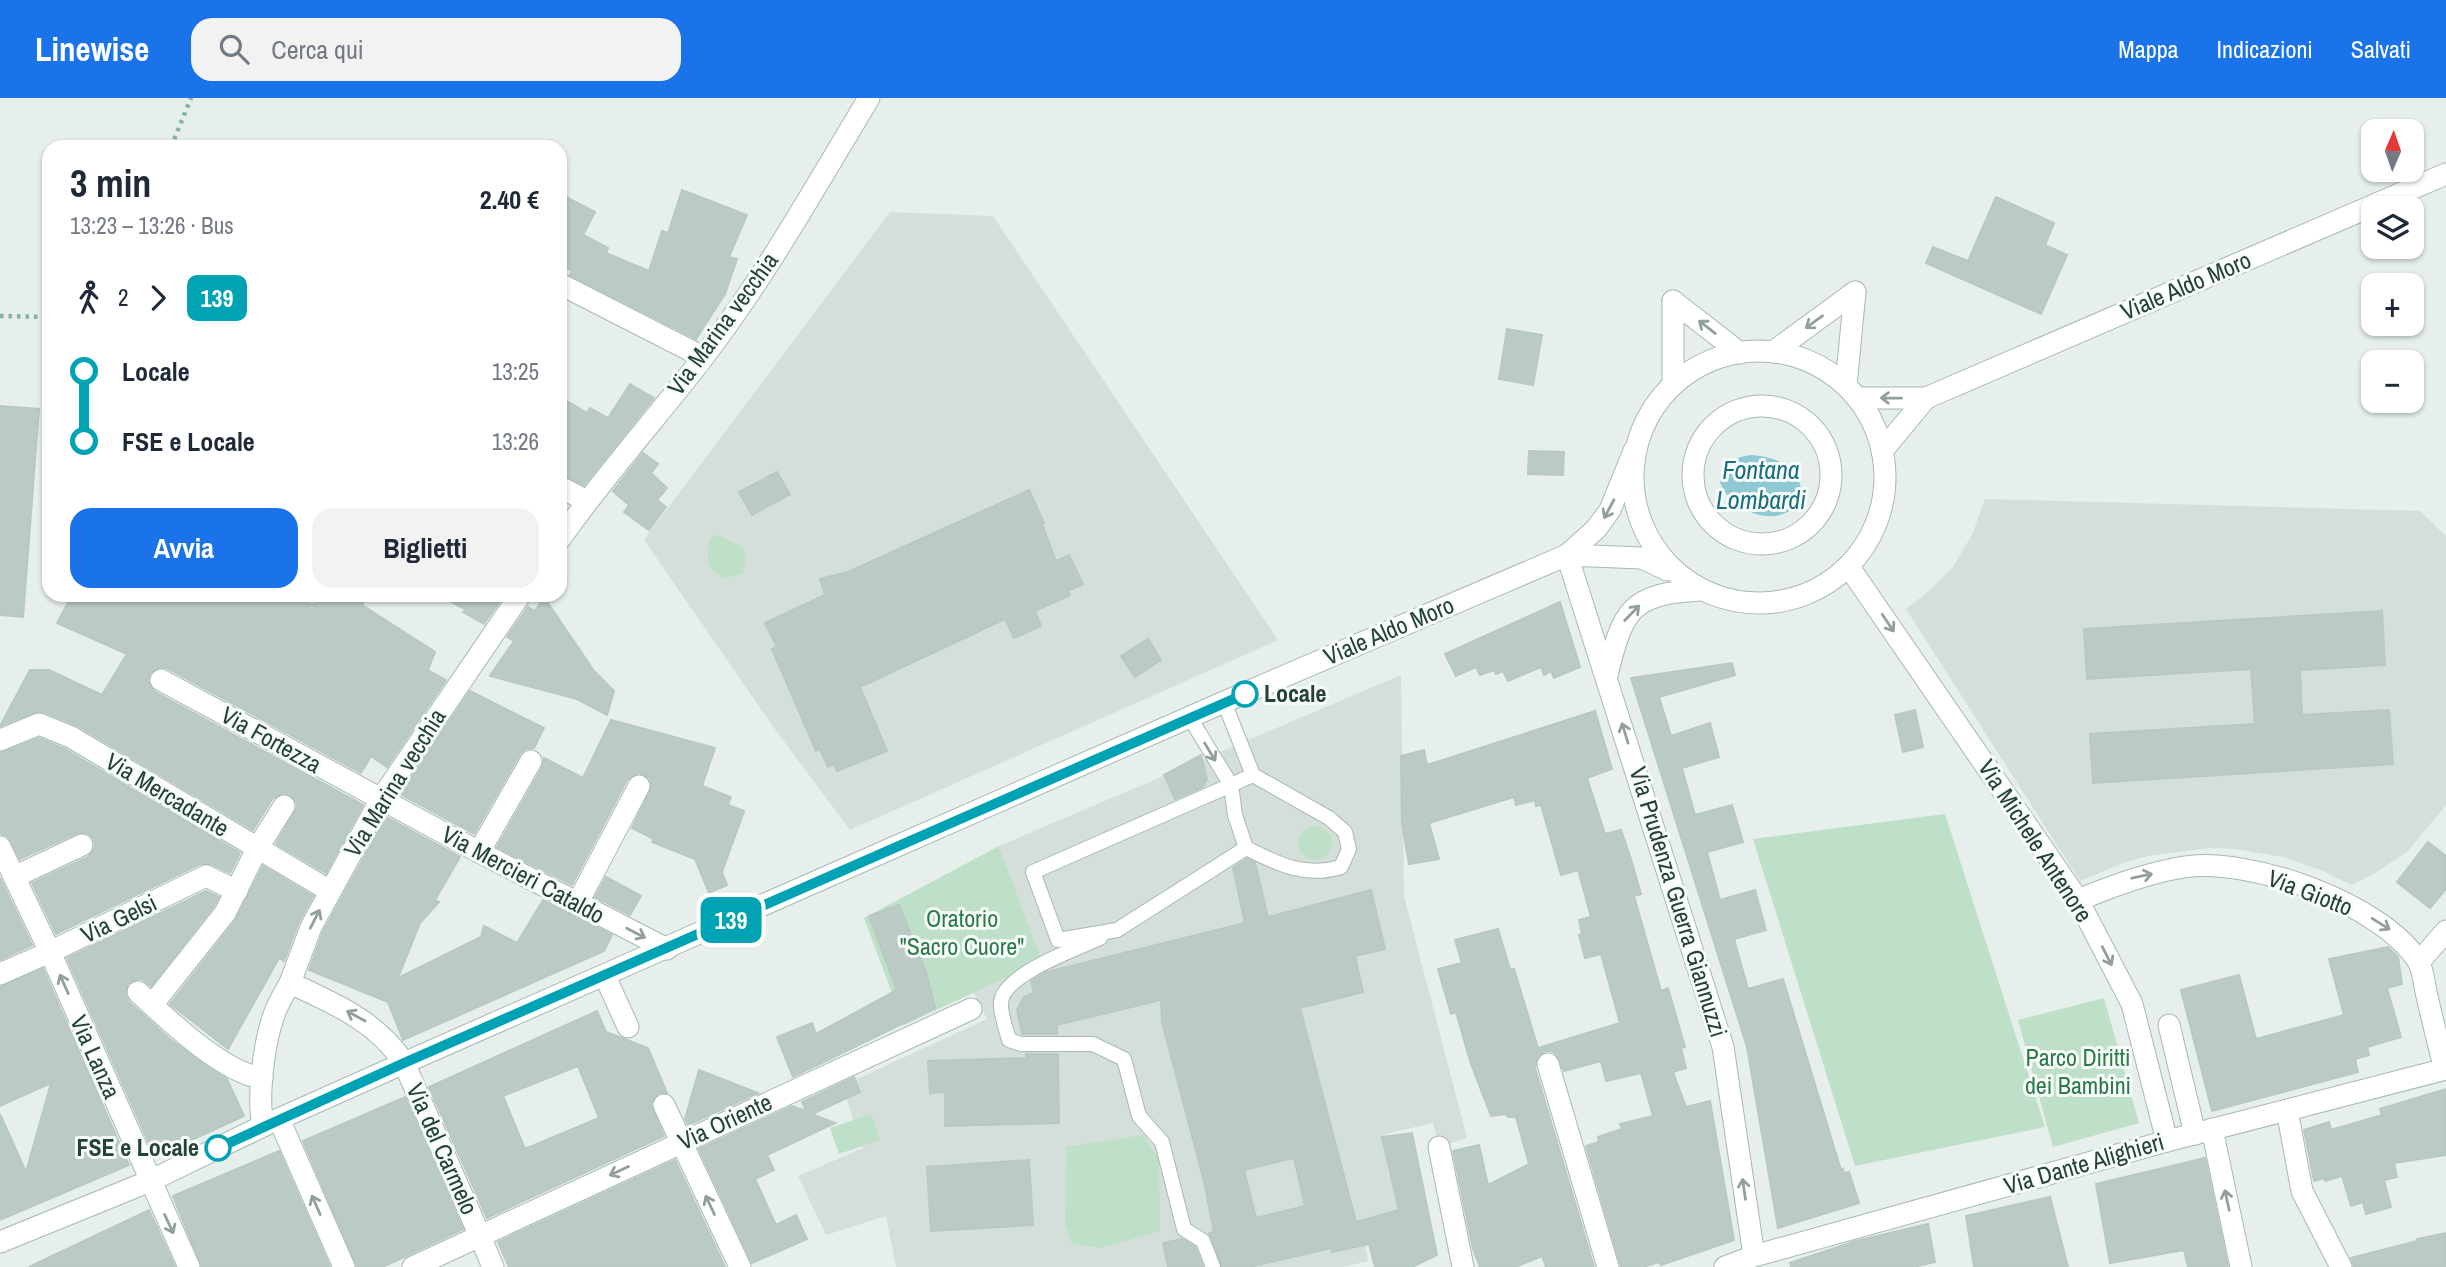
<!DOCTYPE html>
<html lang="it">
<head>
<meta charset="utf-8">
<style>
	body { margin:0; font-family:"Archivo Narrow",sans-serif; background:#f2f2f3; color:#1f2937; height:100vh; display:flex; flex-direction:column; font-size:26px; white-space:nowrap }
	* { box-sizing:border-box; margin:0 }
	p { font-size:23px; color:#747a83 }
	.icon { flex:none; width:38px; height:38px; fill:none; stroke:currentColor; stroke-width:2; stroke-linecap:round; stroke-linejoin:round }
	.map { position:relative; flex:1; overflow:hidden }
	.side { position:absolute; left:42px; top:42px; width:525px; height:462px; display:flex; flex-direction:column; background:#fff; border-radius:21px; box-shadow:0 2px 5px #0004 }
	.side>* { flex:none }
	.badge { padding:0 14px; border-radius:10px; font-size:24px; line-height:46px }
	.needle { width:46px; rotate:2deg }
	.buttons { position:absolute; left:2361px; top:21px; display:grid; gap:14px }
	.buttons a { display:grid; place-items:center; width:63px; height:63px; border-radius:14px; background:#fff; box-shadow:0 2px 5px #0004; font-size:35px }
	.map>.badge { position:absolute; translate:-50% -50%; box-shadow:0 0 0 4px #fff }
	.legs { display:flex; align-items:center; gap:10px; height:77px; padding:0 28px; font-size:23px }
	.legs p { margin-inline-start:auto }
	.overview { display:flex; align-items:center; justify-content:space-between; height:119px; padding:0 28px }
	h1 { font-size:38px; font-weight:700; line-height:52px }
	.action { display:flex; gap:14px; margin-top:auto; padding:14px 28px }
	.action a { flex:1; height:80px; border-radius:21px; background:#1a73e8; color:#fff; font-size:28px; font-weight:700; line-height:80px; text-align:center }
	.action a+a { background:#f2f2f3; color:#1f2937 }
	ul { padding:0 28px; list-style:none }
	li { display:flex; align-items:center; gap:24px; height:70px; font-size:26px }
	li i { display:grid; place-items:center; width:10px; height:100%; margin:0 9px; background:currentColor }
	li i::after { content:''; width:18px; height:18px; margin:-9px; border:5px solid; border-radius:50%; background:#fff }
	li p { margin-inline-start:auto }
	li:first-child i { background:linear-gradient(#0000 50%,currentColor 0) }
	li:last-child i { background:linear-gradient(currentColor 50%,#0000 0) }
	header { display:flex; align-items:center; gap:42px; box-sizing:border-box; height:98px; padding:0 35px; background:#1a73e8; color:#fff }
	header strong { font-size:33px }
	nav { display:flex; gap:38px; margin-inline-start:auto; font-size:24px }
	.search { width:490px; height:63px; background:#f2f2f3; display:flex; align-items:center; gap:18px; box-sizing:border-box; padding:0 24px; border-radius:21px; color:#747a83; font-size:26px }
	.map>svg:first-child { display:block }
	.built { fill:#d4dfda }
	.green { fill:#bfe0c8 }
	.water { fill:#8ec9d4 }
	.building { fill:#bbcac4; stroke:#b8c9c2; stroke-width:2; fill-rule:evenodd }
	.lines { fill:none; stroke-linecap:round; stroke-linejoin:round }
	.service-casing { stroke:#a8b8b2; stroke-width:16 }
	.pedestrian-casing { stroke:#a8b8b2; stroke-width:23 }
	.minor-casing { stroke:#a8b8b2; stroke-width:23 }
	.tertiary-casing { stroke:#a8b8b2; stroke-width:23 }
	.path { stroke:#86b3a5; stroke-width:4.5; stroke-dasharray:3.5 5; stroke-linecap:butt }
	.service { stroke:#fff; stroke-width:14 }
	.pedestrian { stroke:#fff; stroke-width:21 }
	.minor { stroke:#fff; stroke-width:21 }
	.tertiary { stroke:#fff; stroke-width:21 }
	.oneway { stroke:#92a09c }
	.line-1-casing { stroke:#fff; stroke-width:16 }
	.line-1 { stroke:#00a3b4; stroke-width:10 }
	.stop-1-dot { fill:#fff; stroke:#00a3b4; stroke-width:3.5 }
	.labels { text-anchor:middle; stroke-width:6; stroke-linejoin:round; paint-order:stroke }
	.street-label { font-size:24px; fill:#24423a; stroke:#f7fbf9 }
	.stop-label { font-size:24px; font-weight:bold; fill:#24423a; stroke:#f7fbf9; text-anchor:start }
	.park-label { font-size:24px; fill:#2d7a4b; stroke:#f7fbf9 }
	.water-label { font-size:26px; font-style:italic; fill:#1c6f80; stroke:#f7fbf9 }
</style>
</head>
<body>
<header>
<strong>Linewise</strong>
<div class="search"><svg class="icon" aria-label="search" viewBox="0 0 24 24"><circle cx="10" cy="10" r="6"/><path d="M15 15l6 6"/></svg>Cerca qui</div>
<nav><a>Mappa</a><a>Indicazioni</a><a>Salvati</a></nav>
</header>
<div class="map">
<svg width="2446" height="1169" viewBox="0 0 2446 1169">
	<rect width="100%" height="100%" fill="#e6efeb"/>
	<g class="built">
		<polygon points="890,114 993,118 1278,542 850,732 774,630 644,442"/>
		<polygon points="1985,401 2420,413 2446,438 2446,707 2407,754 2375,775 2351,787 2323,773 2283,759 2234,751 2209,750 2147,758 2120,766 2080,783 1906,511 1929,493 1953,469 1973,435"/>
		<polygon points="1401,577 1404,798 1467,1040 1439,1049 1433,1025 1385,1036 1404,1130 1364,1140 1368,1163 1344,1169 896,1169 886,1118 826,1137 798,1078 863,1050 842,988 987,921 973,894 1042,863 999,748"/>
	</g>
	<g class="green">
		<path d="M718,437L743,449L746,460L743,476L725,480C704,470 708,462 709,441Z"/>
		<polygon points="1945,716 2045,1029 1855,1068 1753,741"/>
		<circle cx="1315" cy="745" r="17"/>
		<polygon points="999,748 1042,863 904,927 864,820"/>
		<polygon points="2104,900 2139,1025 2053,1049 2018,922"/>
		<polygon points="871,1016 880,1042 839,1056 830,1030"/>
		<polygon points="1143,1037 1159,1061 1160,1133 1100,1150 1073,1146 1065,1128 1066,1049"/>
	</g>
	<path class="water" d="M1751,357C1771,358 1800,367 1801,392C1802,397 1801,403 1797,407C1773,432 1729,411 1720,384C1722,366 1734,359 1751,357Z"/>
	<g class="building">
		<polygon points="682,92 747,117 729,159 737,161 725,196 696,241 570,177 572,173 560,166 560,96 595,114 583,137 608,150 606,155 649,173 662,133 668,135"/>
		<polygon points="1996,99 2054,125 2045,147 2067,157 2041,216 1926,165 1933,149 1968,163"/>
		<polygon points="1507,231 1542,237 1533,287 1499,281"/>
		<polygon points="630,286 654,300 584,387 560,376 560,299 587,315 590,310 608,320"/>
		<polygon points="0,308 39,311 23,519 0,517"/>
		<polygon points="1529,353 1564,354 1563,377 1528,376"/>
		<polygon points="643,355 658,366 651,375 667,390 657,402 666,409 649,432 624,414 629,407 613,393"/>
		<polygon points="777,374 790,396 752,417 739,394"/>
		<polygon points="1029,392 1044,425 1042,426 1056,463 1069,457 1083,486 1068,493 1070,497 1035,513 1041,528 1014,540 1005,521 860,589 887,653 837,673 834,666 828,669 820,651 816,653 772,551 777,549 765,525 825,497 820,481 848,474"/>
		<polygon points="72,497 296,497 313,507 318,497 367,497 362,507 435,554 428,572 446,582 387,669 371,658 361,675 167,570 160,569 150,575 148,583 155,594 363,707 326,775 276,746 297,709 296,703 290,697 284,695 273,700 253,732 76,627 44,614 35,614 0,628 30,572 49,572 102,597 127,556 57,525"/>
		<polygon points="439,497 504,497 484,526 463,514 466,512"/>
		<polygon points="544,499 594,573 614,593 607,617 577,601 490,578 514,543 507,539 528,509 535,513"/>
		<polygon points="1560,504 1580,569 1554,580 1551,573 1544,577 1541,569 1508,583 1503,573 1496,576 1494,572 1480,577 1476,569 1456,578 1445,556"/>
		<polygon points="2382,513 2385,567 2300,572 2302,617 2389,612 2393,666 2093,685 2090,636 2255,626 2251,571 2087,581 2084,531"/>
		<polygon points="1148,541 1161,562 1135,579 1121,558"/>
		<polygon points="1732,565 1735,577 1659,599 1671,638 1710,625 1719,659 1682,670 1695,717 1732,707 1743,744 1707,754 1720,802 1755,792 1766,832 1734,841 1748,891 1783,881 1841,1072 1843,1071 1844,1075 1849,1074 1859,1105 1778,1130 1747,949 1631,580"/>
		<polygon points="470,593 544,630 534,650 525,651 520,656 474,736 400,696"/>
		<polygon points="1915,612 1923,649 1903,654 1895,617"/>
		<polygon points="1595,613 1612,671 1587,680 1605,736 1621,732 1630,758 1641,796 1634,798 1661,893 1668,890 1685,949 1681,950 1686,970 1673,974 1686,1009 1710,1003 1734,1142 1661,1167 1659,1164 1643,1169 1621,1169 1586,1048 1599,1044 1598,1039 1622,1031 1620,1026 1653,1018 1641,975 1606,983 1601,963 1564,973 1557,957 1552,953 1545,953 1538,958 1535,970 1594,1169 1546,1169 1542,1158 1515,1169 1480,1169 1473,1151 1453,1053 1479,1047 1488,1087 1529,1066 1516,1019 1508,1019 1506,1016 1491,1018 1470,963 1456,914 1451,916 1438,871 1462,865 1455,842 1498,831 1510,871 1514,871 1538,950 1620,925 1601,856 1585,860 1579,837 1582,836 1579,822 1591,819 1578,772 1561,777 1541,707 1536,708 1535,702 1516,707 1514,699 1429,725 1439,761 1409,766 1402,726 1401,658 1424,652 1427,667"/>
		<polygon points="611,622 715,650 702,688 731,699 728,707 744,713 722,774 727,787 709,795 695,761 652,744 654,741 632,730 652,688 650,680 639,675 633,677 627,682 572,787 497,749 542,670 544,660 583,680"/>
		<polygon points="39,640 65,651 240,755 230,775 211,766 200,766 56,836 32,785 88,759 95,749 94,741 89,736 77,735 20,761 11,743 7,738 0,736 0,655"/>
		<polygon points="1201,657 1207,681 1203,689 1175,701 1164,677"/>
		<polygon points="386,719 460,759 435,802 439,804 420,825 398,880 481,839 484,828 517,845 543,802 612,837 604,853 403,942 388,904 309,872 323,834"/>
		<polygon points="2428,744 2446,758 2446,791 2430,810 2397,784"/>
		<path d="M1247,761L1255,765L1268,819L1371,792L1385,851L1355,858L1363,894L1300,910L1356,1124L1399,1112L1382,1039L1412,1035L1437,1157L1412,1169H1375L1369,1146L1332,1154L1331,1150L1250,1169H1222L1209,1135L1214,1134L1204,1083L1162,924L1161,902L1057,927V936H1022L1017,912L1024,899L1034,895L1031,883L1047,874L1245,825L1233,770ZM1294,1060L1305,1108L1256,1120L1244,1072Z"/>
		<polygon points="263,768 313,798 299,824 284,863 279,860 228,951 170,906 235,823"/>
		<polygon points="606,779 641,798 630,817 595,799"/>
		<polygon points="0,780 32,847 0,862"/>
		<polygon points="206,793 219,799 214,808 151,888 142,881 134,882 128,886 125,897 129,904 171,942 206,968 227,981 244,1018 155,1059 67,860"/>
		<polygon points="899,807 926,874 935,910 793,979 777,939 812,925 816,936 897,892 869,818"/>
		<polygon points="2388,849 2398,859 2402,886 2387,890 2401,939 2367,949 2369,957 2355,961 2358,974 2212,1013 2181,892 2239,877 2256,941 2344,917 2329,861"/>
		<polygon points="43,871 129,1067 0,1122 0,1016 26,1074 51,985 0,1008 0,889"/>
		<path d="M597,913L606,934L648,950L667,995H658L651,1007L664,1038L487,1120L429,989ZM578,968L599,1020L525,1051L503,998Z"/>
		<polygon points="1026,956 1058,956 1059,1025 945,1028 945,994 930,995 928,963 1027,960"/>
		<polygon points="699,972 758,995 688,1027 685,1021"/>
		<polygon points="854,979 860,994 812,1016 835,1025 767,1057 774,1072 755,1081 776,1127 796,1117 807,1141 752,1165 699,1051 792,1008 806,1013 802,1004"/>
		<polygon points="2446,991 2446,1057 2394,1065 2397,1079 2384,1082 2391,1109 2366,1116 2363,1104 2351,1108 2342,1078 2325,1083 2324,1080 2314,1083 2304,1032 2329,1024 2331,1032 2382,1017 2380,1011"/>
		<polygon points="405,999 463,1131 383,1169 357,1169 303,1043"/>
		<polygon points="279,1053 330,1169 202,1169 173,1098"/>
		<polygon points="2205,1060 2228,1169 2188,1169 2184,1152 2110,1165 2096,1086"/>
		<polygon points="675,1062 725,1169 509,1169 498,1144"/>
		<polygon points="1029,1062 1033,1127 931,1133 927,1069"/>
		<polygon points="2050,1099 2068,1169 1974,1169 1966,1118"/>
		<polygon points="149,1112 175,1169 29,1169"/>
		<polygon points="1928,1126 1935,1164 1913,1169 1791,1169 1790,1165 1856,1143"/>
		<polygon points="2446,1135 2446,1169 2354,1169 2351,1160 2417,1143 2417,1141"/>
		<polygon points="1182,1141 1195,1149 1203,1169 1168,1169 1163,1145"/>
	</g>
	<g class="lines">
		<g class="service-casing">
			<g id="service">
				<polyline points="1224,604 1253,677"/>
				<path d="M1190,620L1231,687L1235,717L1246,750L1117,832L1058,842L1033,774L1231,687L1253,677L1329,720L1345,734L1349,751L1341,769C1305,780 1278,766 1246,750"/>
				<path d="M1100,840C1076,851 1004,876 1001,904C1000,915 1006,931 1009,942L1021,946H1093L1124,961L1139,1018L1162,1044L1184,1131L1203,1143L1213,1169"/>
			</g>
		</g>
		<g class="pedestrian-casing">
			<g id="pedestrian">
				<circle cx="1762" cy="377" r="69"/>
				<polyline points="206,778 237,793"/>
				<polyline points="605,878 628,929"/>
				<path d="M138,894C167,921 223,975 262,980"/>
				<polyline points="152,907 225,815 257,751"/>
			</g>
		</g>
		<g class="minor-casing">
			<g id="minor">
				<polyline points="560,186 703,259"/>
				<polyline points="1673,203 1740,255"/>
				<polyline points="1773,254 1855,194"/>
				<polyline points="1673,286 1673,203"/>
				<polyline points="1846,287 1855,194"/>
				<polyline points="560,389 587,403"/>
				<path d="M560,441C604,378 655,322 702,261C765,179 816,88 869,0"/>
				<polyline points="161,582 479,754 667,851"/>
				<polyline points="0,642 39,626 71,639 330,793"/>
				<polyline points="0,749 50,854 189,1169"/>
				<polyline points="257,751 284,708"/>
				<polyline points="479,754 531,663"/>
				<polyline points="14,779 82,747"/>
				<path d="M2078,802C2113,788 2147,775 2184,769C2250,759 2381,805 2418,863C2423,871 2424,884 2426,894C2432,920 2438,945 2445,971"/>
				<polyline points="577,806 639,688"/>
				<polyline points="2419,864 2446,833"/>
				<polyline points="0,876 50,854 206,778"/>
				<polyline points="290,885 311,829 381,701 520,497"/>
				<polyline points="2169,927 2195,1036"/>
				<polyline points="1548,966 1608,1169"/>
				<polyline points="664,1007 740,1169"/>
				<polyline points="2287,1012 2302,1093 2341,1169"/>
				<polyline points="279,1021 344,1169"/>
				<path d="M263,1028C257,998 264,943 275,914C279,904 285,894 290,885C333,905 377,923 404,965L480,1138L971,911"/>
				<polyline points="2212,1031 2241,1169"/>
				<polyline points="1439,1049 1463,1169"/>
				<polyline points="413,1169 480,1138 493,1169"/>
			</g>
		</g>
		<g class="tertiary-casing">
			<g id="tertiary">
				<circle cx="1759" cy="379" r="126"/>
				<polyline points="1857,300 1926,300 2446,76"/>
				<polyline points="1882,353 1926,300"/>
				<polyline points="1567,457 1723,949 1754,1158"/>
				<polyline points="1567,457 1642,460 1667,472"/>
				<polyline points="1849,469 2078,802 2132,906 2167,1043"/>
				<path d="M1607,577C1623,512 1630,496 1700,492"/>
				<polyline points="0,1144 150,1083 263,1028 404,965 1224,604 1567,457 1596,431 1610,412 1634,353"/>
				<polyline points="1725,1169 1754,1158 2167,1043 2446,971"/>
			</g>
		</g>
		<g class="path">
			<polyline points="171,49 191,0"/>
			<polyline points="0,218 49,219"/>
		</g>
		<use href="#service" class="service"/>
		<use href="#pedestrian" class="pedestrian"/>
		<use href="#minor" class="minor"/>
		<use href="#tertiary" class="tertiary"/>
	</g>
	<defs><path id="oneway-shaft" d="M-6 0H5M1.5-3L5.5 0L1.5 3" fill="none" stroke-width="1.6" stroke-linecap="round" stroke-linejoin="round" transform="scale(1.75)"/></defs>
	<g class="oneway">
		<use href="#oneway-shaft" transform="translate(1814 224) rotate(144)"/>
		<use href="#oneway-shaft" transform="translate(1707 229) rotate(-142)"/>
		<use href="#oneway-shaft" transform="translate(1891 300) rotate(-179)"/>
		<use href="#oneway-shaft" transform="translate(1609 411) rotate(118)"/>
		<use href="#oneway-shaft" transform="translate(1632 515) rotate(-46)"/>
		<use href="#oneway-shaft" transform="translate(1888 525) rotate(56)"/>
		<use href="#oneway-shaft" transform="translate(1625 635) rotate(-107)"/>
		<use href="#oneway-shaft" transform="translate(1210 654) rotate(59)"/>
		<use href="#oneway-shaft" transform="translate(2142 778) rotate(-12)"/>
		<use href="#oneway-shaft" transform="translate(315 821) rotate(-63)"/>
		<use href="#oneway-shaft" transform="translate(2381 826) rotate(32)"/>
		<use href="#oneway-shaft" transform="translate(636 835) rotate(27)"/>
		<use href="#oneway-shaft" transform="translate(2107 858) rotate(63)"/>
		<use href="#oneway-shaft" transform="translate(64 886) rotate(-114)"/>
		<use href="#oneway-shaft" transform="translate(356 918) rotate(-151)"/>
		<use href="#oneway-shaft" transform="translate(619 1073) rotate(155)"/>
		<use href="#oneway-shaft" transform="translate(1744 1091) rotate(-98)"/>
		<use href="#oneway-shaft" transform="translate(2227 1102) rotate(-102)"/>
		<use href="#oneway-shaft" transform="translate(316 1107) rotate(-114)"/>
		<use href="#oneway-shaft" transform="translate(710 1107) rotate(-115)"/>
		<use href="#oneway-shaft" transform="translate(169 1126) rotate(65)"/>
	</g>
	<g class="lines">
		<g class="line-1-casing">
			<polyline id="line-1" points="218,1050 404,965 1245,596"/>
		</g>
		<use href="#line-1" class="line-1"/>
	</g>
	<g class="stop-1-dot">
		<circle cx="1245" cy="596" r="12"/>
		<circle cx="218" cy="1050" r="12"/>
	</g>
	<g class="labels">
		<g class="street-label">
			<text transform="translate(2186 188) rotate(-23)" y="8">Viale Aldo Moro</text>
			<text transform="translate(723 226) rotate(-54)" y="8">Via Marina vecchia</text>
			<text transform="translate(1389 533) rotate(-23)" y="8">Viale Aldo Moro</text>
			<text transform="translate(271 642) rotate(29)" y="8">Via Fortezza</text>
			<text transform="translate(395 685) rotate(-58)" y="8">Via Marina vecchia</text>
			<text transform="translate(167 697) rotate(31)" y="8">Via Mercadante</text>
			<text transform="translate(2035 743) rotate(57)" y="8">Via Michele Antenore</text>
			<text transform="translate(523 777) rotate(28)" y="8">Via Mercieri Cataldo</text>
			<text transform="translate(2310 795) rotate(21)" y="8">Via Giotto</text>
			<text transform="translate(1678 804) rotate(73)" y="8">Via Prudenza Guerra Giannuzzi</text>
			<text transform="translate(119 821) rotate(-26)" y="8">Via Gelsi</text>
			<text transform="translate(95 959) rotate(66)" y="8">Via Lanza</text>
			<text transform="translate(725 1024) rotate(-25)" y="8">Via Oriente</text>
			<text transform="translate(442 1051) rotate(66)" y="8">Via del Carmelo</text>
			<text transform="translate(2084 1066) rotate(-16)" y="8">Via Dante Alighieri</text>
		</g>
		<g class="stop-label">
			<text x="1264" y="604">Locale</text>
			<text x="199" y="1058" text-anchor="end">FSE e Locale</text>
		</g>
		<g class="park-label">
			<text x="962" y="829">Oratorio<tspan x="962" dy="28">"Sacro Cuore"</tspan></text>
			<text x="2078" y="968">Parco Diritti<tspan x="2078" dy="28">dei Bambini</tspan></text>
		</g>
		<g class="water-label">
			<text x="1761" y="381">Fontana<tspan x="1761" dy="30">Lombardi</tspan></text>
		</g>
	</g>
</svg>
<div class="buttons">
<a><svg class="needle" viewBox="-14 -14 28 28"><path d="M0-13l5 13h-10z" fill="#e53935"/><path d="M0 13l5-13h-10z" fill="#747a83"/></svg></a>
<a><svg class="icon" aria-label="layers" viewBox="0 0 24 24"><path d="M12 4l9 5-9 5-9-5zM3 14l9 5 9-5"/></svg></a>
<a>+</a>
<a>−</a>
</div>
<b class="badge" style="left:731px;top:822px;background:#00a3b4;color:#fff">139</b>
<section class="side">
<div class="overview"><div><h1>3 min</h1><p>13:23 – 13:26 · Bus</p></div><b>2.40 €</b></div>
<div class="legs"><svg class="icon" aria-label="walk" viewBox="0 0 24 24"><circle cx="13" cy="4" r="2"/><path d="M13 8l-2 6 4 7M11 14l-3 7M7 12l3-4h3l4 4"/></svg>2<svg class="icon" aria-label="forward" viewBox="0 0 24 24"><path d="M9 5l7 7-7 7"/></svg><b class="badge" style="background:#00a3b4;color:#fff">139</b></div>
<ul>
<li><i style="color:#00a3b4"></i><b>Locale</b><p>13:25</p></li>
<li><i style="color:#00a3b4"></i><b>FSE e Locale</b><p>13:26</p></li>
</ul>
<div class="action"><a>Avvia</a><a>Biglietti</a></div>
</section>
</div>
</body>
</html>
